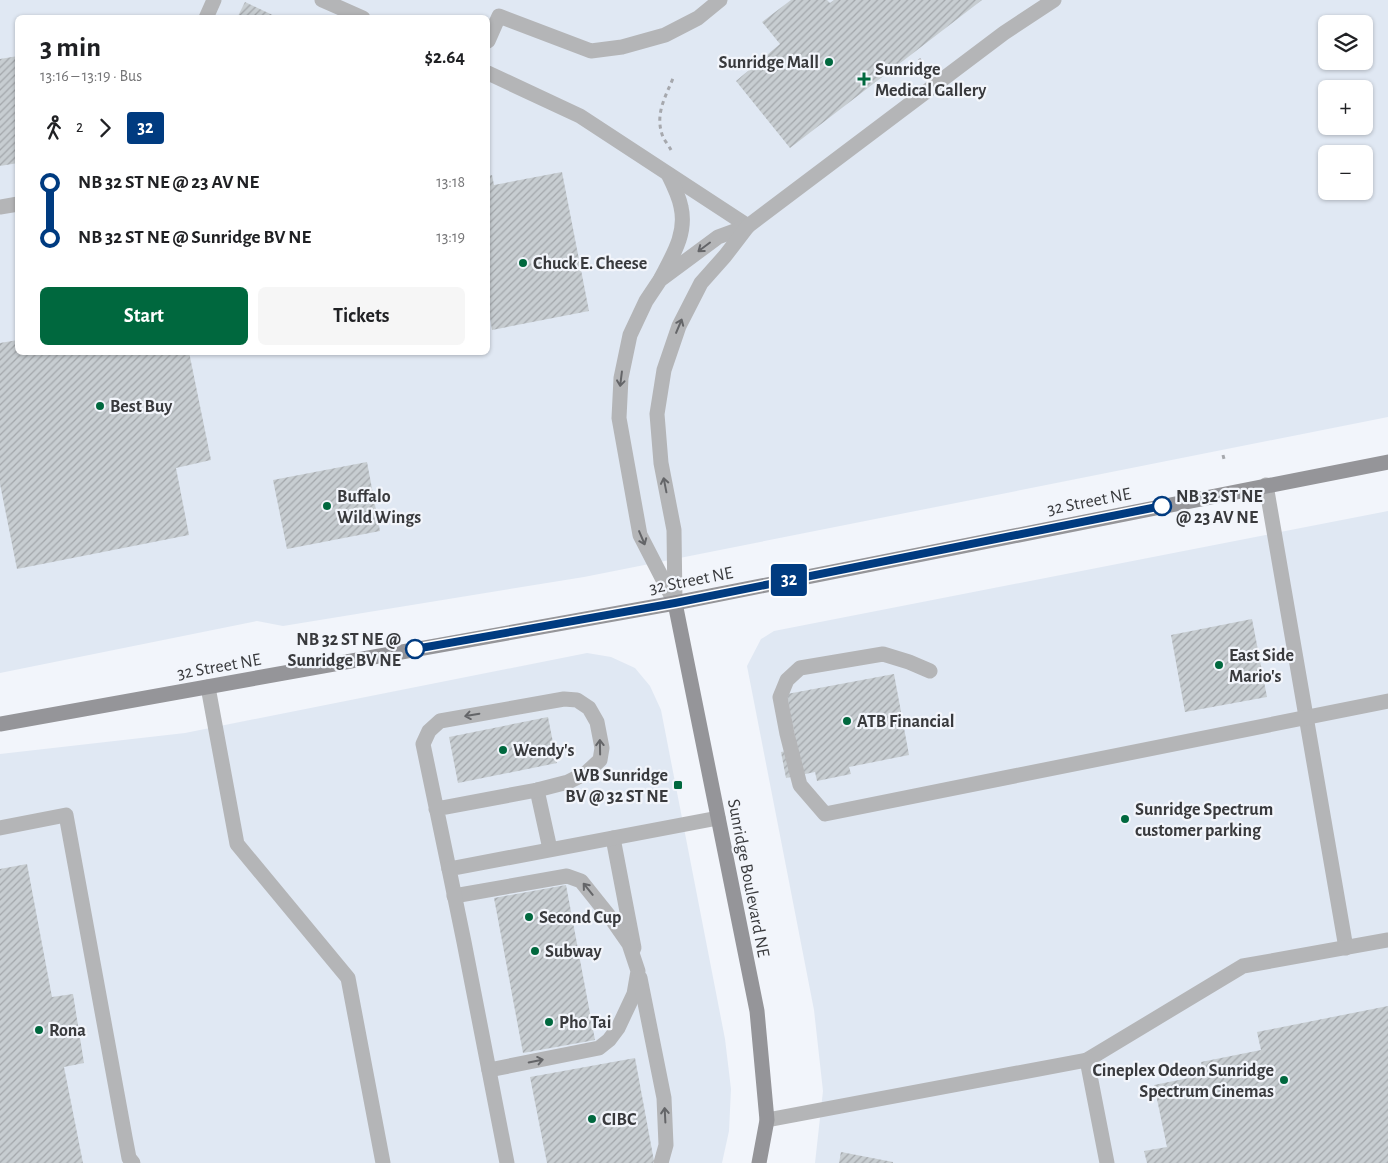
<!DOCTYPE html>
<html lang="en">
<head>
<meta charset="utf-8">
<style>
	body { margin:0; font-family:"Alegreya Sans",sans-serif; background:#f6f6f6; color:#202124; height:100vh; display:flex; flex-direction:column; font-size:19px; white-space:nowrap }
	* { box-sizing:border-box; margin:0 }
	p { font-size:16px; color:#757577 }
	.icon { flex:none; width:28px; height:28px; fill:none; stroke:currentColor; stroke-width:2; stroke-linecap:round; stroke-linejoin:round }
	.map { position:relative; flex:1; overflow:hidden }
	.drawer { position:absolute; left:15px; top:15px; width:475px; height:340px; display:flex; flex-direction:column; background:#fff; border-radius:8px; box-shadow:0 1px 4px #0004 }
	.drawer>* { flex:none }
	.badge { padding:0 10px; border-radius:4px; font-size:18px; line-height:32px }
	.buttons { position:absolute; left:1318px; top:15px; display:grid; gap:10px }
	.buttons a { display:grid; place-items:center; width:55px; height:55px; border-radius:8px; background:#fff; box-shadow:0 1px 4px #0004; font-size:25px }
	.map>.badge { position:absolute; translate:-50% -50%; box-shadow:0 0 0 2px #fff }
	.legs { display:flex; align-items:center; gap:8px; height:55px; padding:0 25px; font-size:16px }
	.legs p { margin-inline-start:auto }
	.overview { display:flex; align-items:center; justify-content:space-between; height:85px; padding:0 25px }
	h1 { font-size:28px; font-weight:700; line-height:38px }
	.cta { display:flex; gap:10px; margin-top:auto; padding:10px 25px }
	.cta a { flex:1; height:58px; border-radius:8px; background:#00683e; color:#fff; font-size:20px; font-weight:700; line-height:58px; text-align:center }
	.cta a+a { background:#f6f6f6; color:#202124 }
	ul { padding:0 25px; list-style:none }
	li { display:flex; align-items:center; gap:18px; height:55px; font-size:19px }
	li i { display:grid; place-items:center; width:8px; height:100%; margin:0 6px; background:currentColor }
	li i::after { content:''; width:12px; height:12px; margin:-6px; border:4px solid; border-radius:50%; background:#fff }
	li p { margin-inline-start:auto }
	li:first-child i { background:linear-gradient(#0000 50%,currentColor 0) }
	li:last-child i { background:linear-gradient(currentColor 50%,#0000 0) }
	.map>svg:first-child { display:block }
	.built { fill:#e0e8f3; fill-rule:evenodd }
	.building { fill:url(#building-hatch) }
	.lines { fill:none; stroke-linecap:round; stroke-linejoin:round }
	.path { stroke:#a6a8ad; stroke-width:3; stroke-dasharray:4 4; stroke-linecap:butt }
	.lane { stroke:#b4b5b7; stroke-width:15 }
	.secondary { stroke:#959599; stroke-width:15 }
	.oneway { stroke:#646568 }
	.line-1-casing { stroke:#fff; stroke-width:11 }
	.line-1 { stroke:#003b80; stroke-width:8 }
	.poi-dot { fill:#00683e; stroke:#f2f5fb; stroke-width:2 }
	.stop-1-dot { fill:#fff; stroke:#003b80; stroke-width:2.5 }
	.labels { text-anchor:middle; stroke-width:4.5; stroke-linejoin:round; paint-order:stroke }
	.poi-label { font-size:18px; font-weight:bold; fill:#393a3d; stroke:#f2f5fb; text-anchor:start }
	.stop-label { font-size:18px; font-weight:bold; fill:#393a3d; stroke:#f2f5fb; text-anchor:start }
	.street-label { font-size:18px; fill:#393a3d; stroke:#f2f5fb }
</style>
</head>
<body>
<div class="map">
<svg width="1388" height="1163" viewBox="0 0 1388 1163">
	<defs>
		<pattern id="building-hatch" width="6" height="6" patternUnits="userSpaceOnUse" patternTransform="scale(1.25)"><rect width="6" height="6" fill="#c7cdd1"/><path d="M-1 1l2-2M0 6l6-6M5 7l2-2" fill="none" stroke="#a3a7ab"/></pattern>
	</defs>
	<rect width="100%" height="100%" fill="#f2f5fb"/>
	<g class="built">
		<path d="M0,0H1388V417L584,577L283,626L257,621L0,673ZM18,18H488V352H18ZM1326,24H1364V61H1326ZM1326,89H1364V126H1326ZM1326,154H1364V191H1326Z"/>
		<polygon points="1388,511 1388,1163 815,1163 823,1091 814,1010 747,666 761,639 774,631"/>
		<polygon points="587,653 611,657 635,668 650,686 661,710 725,1039 731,1089 729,1131 722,1163 0,1163 0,754 185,733"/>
	</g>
	<g class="building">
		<polygon points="791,0 827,0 830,3 834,0 982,0 790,148 736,81 780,44 762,22"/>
		<polygon points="245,2 279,18 237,18"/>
		<polygon points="18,56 18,163 0,166 0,59"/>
		<polygon points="562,172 589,311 492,330 488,305 488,176 492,175 494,185"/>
		<polygon points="18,340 18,352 189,352 211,460 176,468 189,535 17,569 0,484 0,343"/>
		<polygon points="367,462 380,531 287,549 273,480"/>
		<polygon points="1252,619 1267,697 1185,712 1171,635"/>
		<polygon points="894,674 909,755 849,767 851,774 817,781 815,772 786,778 781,752 797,749 787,694"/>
		<polygon points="548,717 557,763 458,783 449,737"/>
		<polygon points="27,864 52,997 73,994 84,1063 64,1067 83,1163 0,1163 0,869"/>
		<polygon points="566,885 595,1040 523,1053 494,898"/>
		<polygon points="1388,1006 1388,1163 1147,1163 1144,1151 1167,1147 1154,1085 1204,1075 1201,1062 1261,1050 1257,1032"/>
		<polygon points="635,1058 654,1161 653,1163 547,1163 530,1077"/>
		<polygon points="841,1152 893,1162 893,1163 839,1163"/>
	</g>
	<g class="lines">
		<g class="path">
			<polyline points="919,59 926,68"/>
			<path d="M671,150C669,146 665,141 663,137C654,114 666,96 674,76"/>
			<polyline points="1223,455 1224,459"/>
		</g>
		<g class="lane">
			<polyline points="322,0 363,18"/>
			<polyline points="206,18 214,0"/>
			<polyline points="488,41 499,16 591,51 622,47 665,35 698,18 720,0"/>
			<polyline points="488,73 580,116 748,226"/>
			<polyline points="0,207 18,204"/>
			<path d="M661,278C673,255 687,233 681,207C679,196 673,184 668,174"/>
			<polyline points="1266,485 1346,948"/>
			<polyline points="673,599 640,535 619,418 621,378 630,335 646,301 660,280 718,237 748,226"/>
			<polyline points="675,603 674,530 661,463 657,414 664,370 679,326 701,283 725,256 748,226 1004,33 1054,0"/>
			<polyline points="930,671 909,662 883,654 800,668 787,680 780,697 787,734 800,785 825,814 1388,701"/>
			<polyline points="208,687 237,844 348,978 383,1163"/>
			<polyline points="537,790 550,849"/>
			<polyline points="436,809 537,790 568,782 586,773 600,760 602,748 597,722 589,708 577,700 564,699 440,721 429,731 423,744 449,869"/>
			<polyline points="0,828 66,815 125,1137 129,1158 133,1163"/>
			<polyline points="613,838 634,948"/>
			<polyline points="454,896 567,876 581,881 613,921 629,944 638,971 634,994 618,1028 609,1040 599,1048 489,1070"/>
			<polyline points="640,978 664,1098 666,1145 661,1163"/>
			<polyline points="1087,1060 1243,966 1388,940"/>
			<polyline points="767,1120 1087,1060 1107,1163"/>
			<polyline points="507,1163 464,942 449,869 718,818"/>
		</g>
		<g class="secondary">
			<polyline points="675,603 757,1011 767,1120 759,1163"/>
			<polyline points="0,724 675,603 1388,462"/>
		</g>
	</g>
	<defs><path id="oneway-shaft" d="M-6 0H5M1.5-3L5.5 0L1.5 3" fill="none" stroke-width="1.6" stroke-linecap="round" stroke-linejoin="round" transform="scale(1.25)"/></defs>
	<g class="oneway">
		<use href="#oneway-shaft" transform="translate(704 247) rotate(143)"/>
		<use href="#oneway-shaft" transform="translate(679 326) rotate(-67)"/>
		<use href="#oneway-shaft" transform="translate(621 379) rotate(97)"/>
		<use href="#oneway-shaft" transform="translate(665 485) rotate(-101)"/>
		<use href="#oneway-shaft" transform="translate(642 538) rotate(67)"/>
		<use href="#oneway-shaft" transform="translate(472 715) rotate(170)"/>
		<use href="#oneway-shaft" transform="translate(600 747) rotate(-91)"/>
		<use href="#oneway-shaft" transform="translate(588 889) rotate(-129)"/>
		<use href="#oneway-shaft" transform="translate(536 1061) rotate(-11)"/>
		<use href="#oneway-shaft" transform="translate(665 1115) rotate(-93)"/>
	</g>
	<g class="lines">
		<g class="line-1-casing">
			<polyline id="line-1" points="415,649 675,603 1162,506"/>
		</g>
		<use href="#line-1" class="line-1"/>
	</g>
	<g class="poi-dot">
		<circle cx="829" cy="62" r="5"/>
		<path d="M861.5 71.5h5v5h5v5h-5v5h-5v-5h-5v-5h5z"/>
		<circle cx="523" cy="263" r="5"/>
		<circle cx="100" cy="406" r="5"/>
		<circle cx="327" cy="506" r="5"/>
		<circle cx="1219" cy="665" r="5"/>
		<circle cx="847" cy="721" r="5"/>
		<circle cx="503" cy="750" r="5"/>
		<rect x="673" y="780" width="10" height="10" rx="2.5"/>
		<circle cx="1125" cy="819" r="5"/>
		<circle cx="529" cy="917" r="5"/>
		<circle cx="535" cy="951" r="5"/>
		<circle cx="549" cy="1022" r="5"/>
		<circle cx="39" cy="1030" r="5"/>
		<circle cx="1284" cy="1080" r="5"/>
		<circle cx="592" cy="1119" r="5"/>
	</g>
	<g class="stop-1-dot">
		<circle cx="1162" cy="506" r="9"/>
		<circle cx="415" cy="649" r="9"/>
	</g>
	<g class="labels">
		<g class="poi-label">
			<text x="819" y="68" text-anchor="end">Sunridge Mall</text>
			<text x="875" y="75">Sunridge<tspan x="875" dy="21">Medical Gallery</tspan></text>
			<text x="533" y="269">Chuck E. Cheese</text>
			<text x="110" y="412">Best Buy</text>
			<text x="337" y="502">Buffalo<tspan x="337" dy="21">Wild Wings</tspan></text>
			<text x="1229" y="661">East Side<tspan x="1229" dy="21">Mario's</tspan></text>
			<text x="857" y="727">ATB Financial</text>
			<text x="513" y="756">Wendy's</text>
			<text x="668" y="781" text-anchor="end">WB Sunridge<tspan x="668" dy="21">BV @ 32 ST NE</tspan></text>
			<text x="1135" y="815">Sunridge Spectrum<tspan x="1135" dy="21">customer parking</tspan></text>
			<text x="539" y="923">Second Cup</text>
			<text x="545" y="957">Subway</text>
			<text x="559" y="1028">Pho Tai</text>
			<text x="49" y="1036">Rona</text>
			<text x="1274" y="1076" text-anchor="end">Cineplex Odeon Sunridge<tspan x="1274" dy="21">Spectrum Cinemas</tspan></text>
			<text x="602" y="1125">CIBC</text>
		</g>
		<g class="stop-label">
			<text x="1176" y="502">NB 32 ST NE<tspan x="1176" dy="21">@ 23 AV NE</tspan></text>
			<text x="401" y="645" text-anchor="end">NB 32 ST NE @<tspan x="401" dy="21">Sunridge BV NE</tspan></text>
		</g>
		<g class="street-label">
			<text transform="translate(1089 501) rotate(-11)" y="6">32 Street NE</text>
			<text transform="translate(691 580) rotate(-11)" y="6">32 Street NE</text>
			<text transform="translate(219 666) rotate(-10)" y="6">32 Street NE</text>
			<text transform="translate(749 878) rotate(79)" y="6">Sunridge Boulevard NE</text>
		</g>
	</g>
</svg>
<div class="buttons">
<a><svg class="icon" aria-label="layers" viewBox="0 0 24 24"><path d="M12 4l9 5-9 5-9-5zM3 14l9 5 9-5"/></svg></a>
<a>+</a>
<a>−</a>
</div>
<b class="badge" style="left:789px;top:580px;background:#003b80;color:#fff">32</b>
<section class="drawer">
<div class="overview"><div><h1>3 min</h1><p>13:16 – 13:19 · Bus</p></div><b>$2.64</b></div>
<div class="legs"><svg class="icon" aria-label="walk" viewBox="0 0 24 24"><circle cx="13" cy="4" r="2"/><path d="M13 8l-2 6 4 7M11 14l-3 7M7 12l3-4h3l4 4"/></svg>2<svg class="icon" aria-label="forward" viewBox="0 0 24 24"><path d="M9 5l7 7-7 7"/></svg><b class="badge" style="background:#003b80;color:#fff">32</b></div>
<ul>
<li><i style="color:#003b80"></i><b>NB 32 ST NE @ 23 AV NE</b><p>13:18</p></li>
<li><i style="color:#003b80"></i><b>NB 32 ST NE @ Sunridge BV NE</b><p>13:19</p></li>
</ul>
<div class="cta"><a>Start</a><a>Tickets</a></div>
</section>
</div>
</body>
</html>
